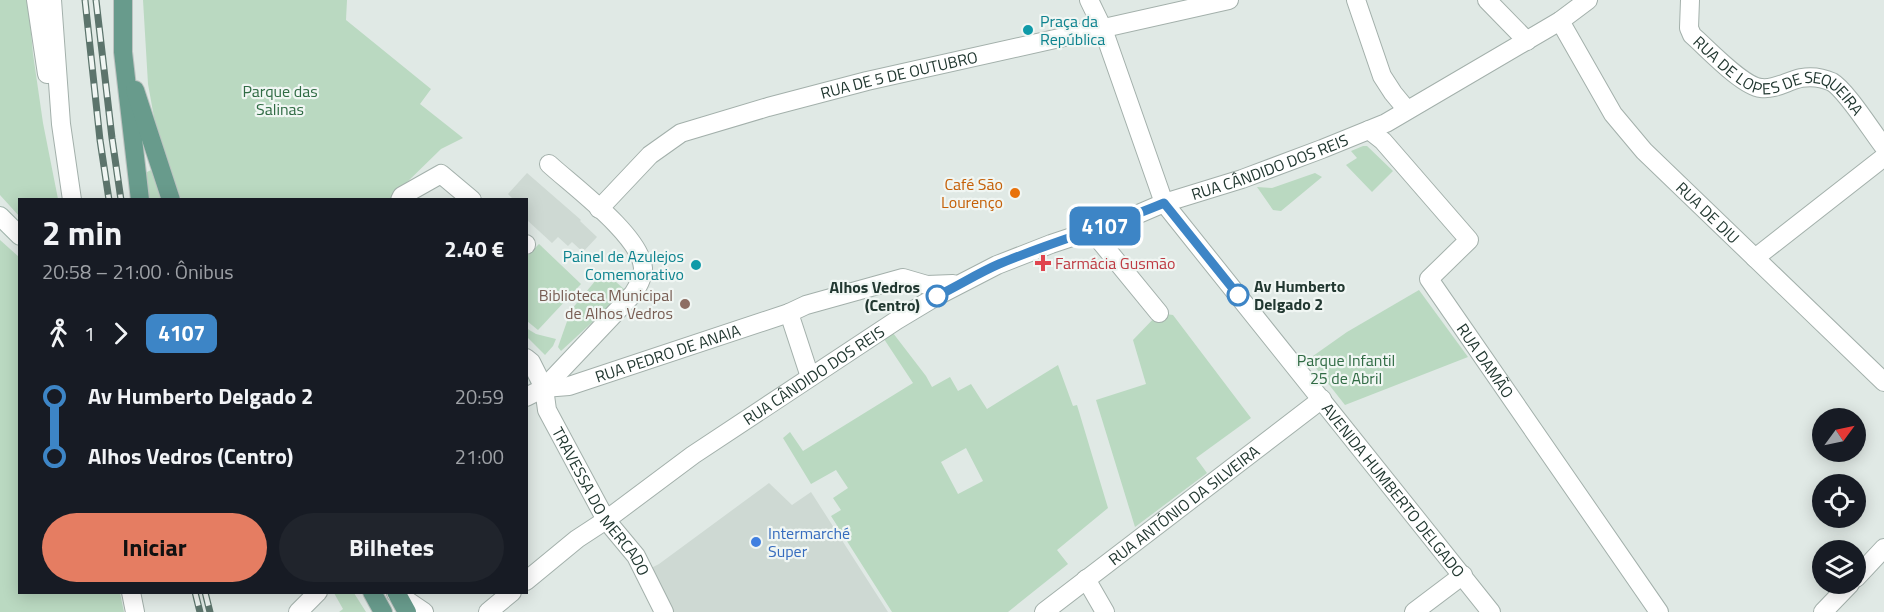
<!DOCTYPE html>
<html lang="pt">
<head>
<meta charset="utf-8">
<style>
	body { margin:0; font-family:"Titillium Web",sans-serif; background:#20242c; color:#f1f3f6; height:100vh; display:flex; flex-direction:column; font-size:22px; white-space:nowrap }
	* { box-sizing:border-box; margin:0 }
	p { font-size:20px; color:#9ea1a6 }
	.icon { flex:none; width:33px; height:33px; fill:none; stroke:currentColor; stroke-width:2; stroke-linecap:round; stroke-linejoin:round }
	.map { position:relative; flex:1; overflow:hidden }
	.side { position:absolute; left:18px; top:198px; width:510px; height:396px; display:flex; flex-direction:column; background:#171b24; border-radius:0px; box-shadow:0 3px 15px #0003 }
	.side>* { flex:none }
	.badge { padding:0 12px; border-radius:9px; font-size:21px; line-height:39px }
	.needle { width:39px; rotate:57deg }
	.fabs { position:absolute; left:1812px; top:408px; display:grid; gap:12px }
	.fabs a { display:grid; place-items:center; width:54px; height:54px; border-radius:50%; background:#171b24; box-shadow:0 3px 15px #0003; font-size:30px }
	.map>.badge { position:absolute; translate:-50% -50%; box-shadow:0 0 0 3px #fff }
	.legs { display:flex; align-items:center; gap:9px; height:66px; padding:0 24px; font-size:20px }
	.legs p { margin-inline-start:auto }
	.overview { display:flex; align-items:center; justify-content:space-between; height:102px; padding:0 24px }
	h1 { font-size:33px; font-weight:700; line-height:45px }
	.cta { display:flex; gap:12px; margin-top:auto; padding:12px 24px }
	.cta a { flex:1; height:69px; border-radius:36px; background:#e57d62; color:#111; font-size:24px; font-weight:700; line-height:69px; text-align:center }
	.cta a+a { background:#20242c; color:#f1f3f6 }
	ul { padding:0 24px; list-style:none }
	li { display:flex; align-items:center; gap:21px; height:60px; font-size:22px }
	li i { display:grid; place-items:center; width:9px; height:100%; margin:0 8px; background:currentColor }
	li i::after { content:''; width:15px; height:15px; margin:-8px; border:4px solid; border-radius:50%; background:#171b24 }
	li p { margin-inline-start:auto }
	li:first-child i { background:linear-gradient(#0000 50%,currentColor 0) }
	li:last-child i { background:linear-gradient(currentColor 50%,#0000 0) }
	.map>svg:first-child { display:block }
	.built { fill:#ced9d3 }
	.green { fill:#bad9c1; fill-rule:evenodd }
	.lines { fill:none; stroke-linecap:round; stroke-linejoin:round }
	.street-casing { stroke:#a3b0ab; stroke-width:20 }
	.secondary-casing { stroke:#a0b4ac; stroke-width:20 }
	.primary-casing { stroke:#bdc3c1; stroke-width:20 }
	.street { stroke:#fff; stroke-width:18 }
	.secondary { stroke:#fff; stroke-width:18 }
	.primary { stroke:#689b8c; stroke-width:18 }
	.rail-casing { stroke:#5c746c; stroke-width:7 }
	.rail { stroke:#f0f6f3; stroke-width:4.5; stroke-dasharray:14; stroke-linecap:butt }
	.line-1-casing { stroke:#fff; stroke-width:14 }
	.line-1 { stroke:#3d85c6; stroke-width:9 }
	.culture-dot { fill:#0f9aa8; stroke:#f0f6f3; stroke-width:2 }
	.food-dot { fill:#e8710a; stroke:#f0f6f3; stroke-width:2 }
	.health-dot { fill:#e0444e; stroke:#f0f6f3; stroke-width:2 }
	.stop-1-dot { fill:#fff; stroke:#3d85c6; stroke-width:3 }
	.education-dot { fill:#8d6e63; stroke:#f0f6f3; stroke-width:2 }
	.shop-dot { fill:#3f7fe0; stroke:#f0f6f3; stroke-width:2 }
	.labels { text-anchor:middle; stroke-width:4.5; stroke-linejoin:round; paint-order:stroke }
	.culture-label { font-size:16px; fill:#0d838f; stroke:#f0f6f3; text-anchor:start }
	.street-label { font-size:16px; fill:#223831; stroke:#f0f6f3 }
	.park-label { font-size:16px; fill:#306b44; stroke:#f0f6f3 }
	.food-label { font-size:16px; fill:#c56008; stroke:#f0f6f3; text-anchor:end }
	.health-label { font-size:16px; fill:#be3a42; stroke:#f0f6f3; text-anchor:start }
	.stop-label { font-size:16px; font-weight:bold; fill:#223831; stroke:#f0f6f3; text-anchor:start }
	.education-label { font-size:16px; fill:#785e54; stroke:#f0f6f3; text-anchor:end }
	.shop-label { font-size:16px; fill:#366cbe; stroke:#f0f6f3; text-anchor:start }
</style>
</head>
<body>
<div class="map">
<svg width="1884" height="612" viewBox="0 0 1884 612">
	<rect width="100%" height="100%" fill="#e0e9e5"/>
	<g class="built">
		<polygon points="527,173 581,220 580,221 597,237 583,252 572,242 568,246 558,237 552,243 527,220 528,213 527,211 526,200 513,199 508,194"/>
		<polygon points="769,483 792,505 811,492 888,612 668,612 649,569 659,564"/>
	</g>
	<g class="green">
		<polygon points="0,0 28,0 33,54 43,123 58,199 20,200 19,216 0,195"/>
		<polygon points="143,0 347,0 346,20 431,89 420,104 463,138 441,149 397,192 391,199 181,199 157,134 148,84"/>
		<polygon points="1363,146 1367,146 1393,171 1372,192 1346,165 1357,158 1351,151"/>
		<polygon points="151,170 163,199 149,199 145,173"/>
		<polygon points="1315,173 1322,177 1281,211 1273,210 1257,187 1272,188"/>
		<polygon points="0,240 19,257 20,592 120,593 124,612 0,612"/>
		<polygon points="539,244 581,284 538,330 527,321 526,257"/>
		<polygon points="608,275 624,289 625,292 561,351 558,347 571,310 596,280"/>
		<polygon points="1419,290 1468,357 1345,405 1312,363 1313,356 1347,332"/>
		<polygon points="1159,313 1173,315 1251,418 1196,458 1207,473 1135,527 1096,400 1146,384 1133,340"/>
		<polygon points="526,328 536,334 556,339 553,346 545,355 527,337"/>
		<path d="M893,333L926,376L932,387L950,377L958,391L971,384L987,409L1058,365L1073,406L1077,405L1108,508L1057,550L1068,564L1008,612H892L831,516L841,510L833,498L848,488L836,470L811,484L783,438L790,432L803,451L913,383L884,339ZM966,448L983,481L958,494L941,462Z"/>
		<polygon points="334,593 354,593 366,612 339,612 343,609"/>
	</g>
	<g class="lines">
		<g class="street-casing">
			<g id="street">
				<polyline points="36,0 47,74"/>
				<polyline points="52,0 61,124 72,200"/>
				<path id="s1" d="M1089,0L1103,29L1164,203L1491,612"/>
				<polyline points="1356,0 1382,76 1393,93 1407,110"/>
				<polyline points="1487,0 1527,41"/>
				<path id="s2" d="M1690,0L1689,28L1692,35C1707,48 1742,86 1761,88C1775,90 1787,81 1801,78C1812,76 1821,77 1832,82C1846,90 1873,133 1884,147"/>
				<path id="s3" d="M1560,21L1613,114L1644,151L1884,382"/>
				<path id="s4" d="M1369,130L1383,141L1469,240L1429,279L1659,612"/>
				<polyline points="400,200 402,196 441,174 472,200"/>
				<path id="s5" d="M599,209L650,155L681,133L768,107L867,81L1229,0"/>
				<polyline points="1091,230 1159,313"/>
				<polyline points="526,244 526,245"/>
				<polyline points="1755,258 1884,157"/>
				<path id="s6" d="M526,358L531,362L544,388L547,410L606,520L636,556L664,612"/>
				<polyline points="810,377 789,313 806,305 903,278 927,285 953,284"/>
				<path id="s7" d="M544,388L569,386L789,313"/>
				<path d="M526,397L544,388L633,294C638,286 643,278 643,268C641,236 573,186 549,164"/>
				<polyline points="1856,578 1884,548"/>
				<polyline points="1086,579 1105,612"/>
				<path id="s8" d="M526,581L577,539L606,520L693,455L897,320L937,296L997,265L1051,244L1129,218L1164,203L1242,179L1322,149L1386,123L1560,21L1588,0"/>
				<polyline points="131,592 135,612"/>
				<polyline points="396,593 424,612"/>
				<polyline points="298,612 318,592"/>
				<polyline points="488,612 512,592"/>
				<path id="s9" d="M1044,612L1322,399"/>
				<polyline points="1414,612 1463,575"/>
				<polyline points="1823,612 1850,584"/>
			</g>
		</g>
		<g class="secondary-casing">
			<polyline id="secondary" points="0,216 20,236"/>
		</g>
		<g class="primary-casing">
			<g id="primary">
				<polyline points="123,0 123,52 140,200"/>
				<polyline points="135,90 171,200"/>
				<polyline points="372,592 383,612"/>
				<polyline points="396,592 407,612"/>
			</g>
		</g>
		<use href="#street" class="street"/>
		<use href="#secondary" class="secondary"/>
		<use href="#primary" class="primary"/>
		<g class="rail-casing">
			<g id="rail">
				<polyline points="85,0 100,140 109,200"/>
				<polyline points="96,0 112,138 121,200"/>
				<polyline points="195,592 200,612"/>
				<polyline points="205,592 210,612"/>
			</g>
		</g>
		<use href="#rail" class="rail"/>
	</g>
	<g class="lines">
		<g class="line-1-casing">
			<path id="line-1" d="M937,296C958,286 978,273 999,264C1054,241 1110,226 1164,203L1238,295"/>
		</g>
		<use href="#line-1" class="line-1"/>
	</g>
	<g class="culture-dot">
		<circle cx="1028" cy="30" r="6"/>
		<circle cx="696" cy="265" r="6"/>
	</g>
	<circle class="food-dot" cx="1015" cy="193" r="6"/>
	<path class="health-dot" d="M1040 254h6v6h6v6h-6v6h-6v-6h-6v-6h6z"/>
	<g class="stop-1-dot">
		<circle cx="1238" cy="295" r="10"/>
		<circle cx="937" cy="296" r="10"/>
	</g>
	<circle class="education-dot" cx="685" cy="304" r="6"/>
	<circle class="shop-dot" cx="756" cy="542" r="6"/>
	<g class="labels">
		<g class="culture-label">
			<text x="1040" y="27">Praça da<tspan x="1040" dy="18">República</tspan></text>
			<text x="684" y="262" text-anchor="end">Painel de Azulejos<tspan x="684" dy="18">Comemorativo</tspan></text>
		</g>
		<g class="street-label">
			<text dy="6" stroke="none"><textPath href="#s5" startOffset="338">RUA DE 5 DE OUTUBRO</textPath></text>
			<text dy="6" stroke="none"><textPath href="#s2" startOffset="140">RUA DE LOPES DE SEQUEIRA</textPath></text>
			<text dy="6" stroke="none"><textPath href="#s8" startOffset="858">RUA CÂNDIDO DOS REIS</textPath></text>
			<text dy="6" stroke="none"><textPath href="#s3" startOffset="244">RUA DE DIU</textPath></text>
			<text dy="6" stroke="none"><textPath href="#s7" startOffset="129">RUA PEDRO DE ANAIA</textPath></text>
			<text dy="6" stroke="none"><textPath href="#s4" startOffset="304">RUA DAMÃO</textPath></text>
			<text dy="6" stroke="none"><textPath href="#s8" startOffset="354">RUA CÂNDIDO DOS REIS</textPath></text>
			<text dy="6" stroke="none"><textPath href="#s1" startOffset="584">AVENIDA HUMBERTO DELGADO</textPath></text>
			<text dy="6" stroke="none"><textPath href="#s6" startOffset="164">TRAVESSA DO MERCADO</textPath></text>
			<text dy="6" stroke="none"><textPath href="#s9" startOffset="176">RUA ANTÓNIO DA SILVEIRA</textPath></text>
		</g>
		<g class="park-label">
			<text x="280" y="97">Parque das<tspan x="280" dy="18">Salinas</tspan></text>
			<text x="1346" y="366">Parque Infantil<tspan x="1346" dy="18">25 de Abril</tspan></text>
		</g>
		<g class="food-label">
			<text x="1003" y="190">Café São<tspan x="1003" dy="18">Lourenço</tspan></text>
		</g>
		<g class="health-label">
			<text x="1055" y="269">Farmácia Gusmão</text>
		</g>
		<g class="stop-label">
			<text x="1254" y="292">Av Humberto<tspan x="1254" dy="18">Delgado 2</tspan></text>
			<text x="920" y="293" text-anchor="end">Alhos Vedros<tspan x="920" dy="18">(Centro)</tspan></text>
		</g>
		<g class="education-label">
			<text x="673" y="301">Biblioteca Municipal<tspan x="673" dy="18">de Alhos Vedros</tspan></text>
		</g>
		<g class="shop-label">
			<text x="768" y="539">Intermarché<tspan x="768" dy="18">Super</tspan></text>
		</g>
	</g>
</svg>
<div class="fabs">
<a><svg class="needle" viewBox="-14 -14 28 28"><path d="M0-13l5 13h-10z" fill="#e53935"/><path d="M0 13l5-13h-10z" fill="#9ea1a6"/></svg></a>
<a><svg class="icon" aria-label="locate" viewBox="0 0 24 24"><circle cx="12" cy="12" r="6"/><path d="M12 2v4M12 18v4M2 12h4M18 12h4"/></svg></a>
<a><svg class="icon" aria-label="layers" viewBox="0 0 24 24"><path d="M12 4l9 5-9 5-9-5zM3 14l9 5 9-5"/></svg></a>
</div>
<b class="badge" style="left:1105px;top:226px;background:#3d85c6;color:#fff">4107</b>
<section class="side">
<div class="overview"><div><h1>2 min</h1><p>20:58 – 21:00 · Ônibus</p></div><b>2.40 €</b></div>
<div class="legs"><svg class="icon" aria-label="walk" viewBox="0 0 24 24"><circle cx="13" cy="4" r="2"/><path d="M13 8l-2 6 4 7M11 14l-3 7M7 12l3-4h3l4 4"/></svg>1<svg class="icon" aria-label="forward" viewBox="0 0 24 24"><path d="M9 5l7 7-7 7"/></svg><b class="badge" style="background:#3d85c6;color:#fff">4107</b></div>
<ul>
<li><i style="color:#3d85c6"></i><b>Av Humberto Delgado 2</b><p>20:59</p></li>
<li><i style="color:#3d85c6"></i><b>Alhos Vedros (Centro)</b><p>21:00</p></li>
</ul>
<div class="cta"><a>Iniciar</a><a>Bilhetes</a></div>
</section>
</div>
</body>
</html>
